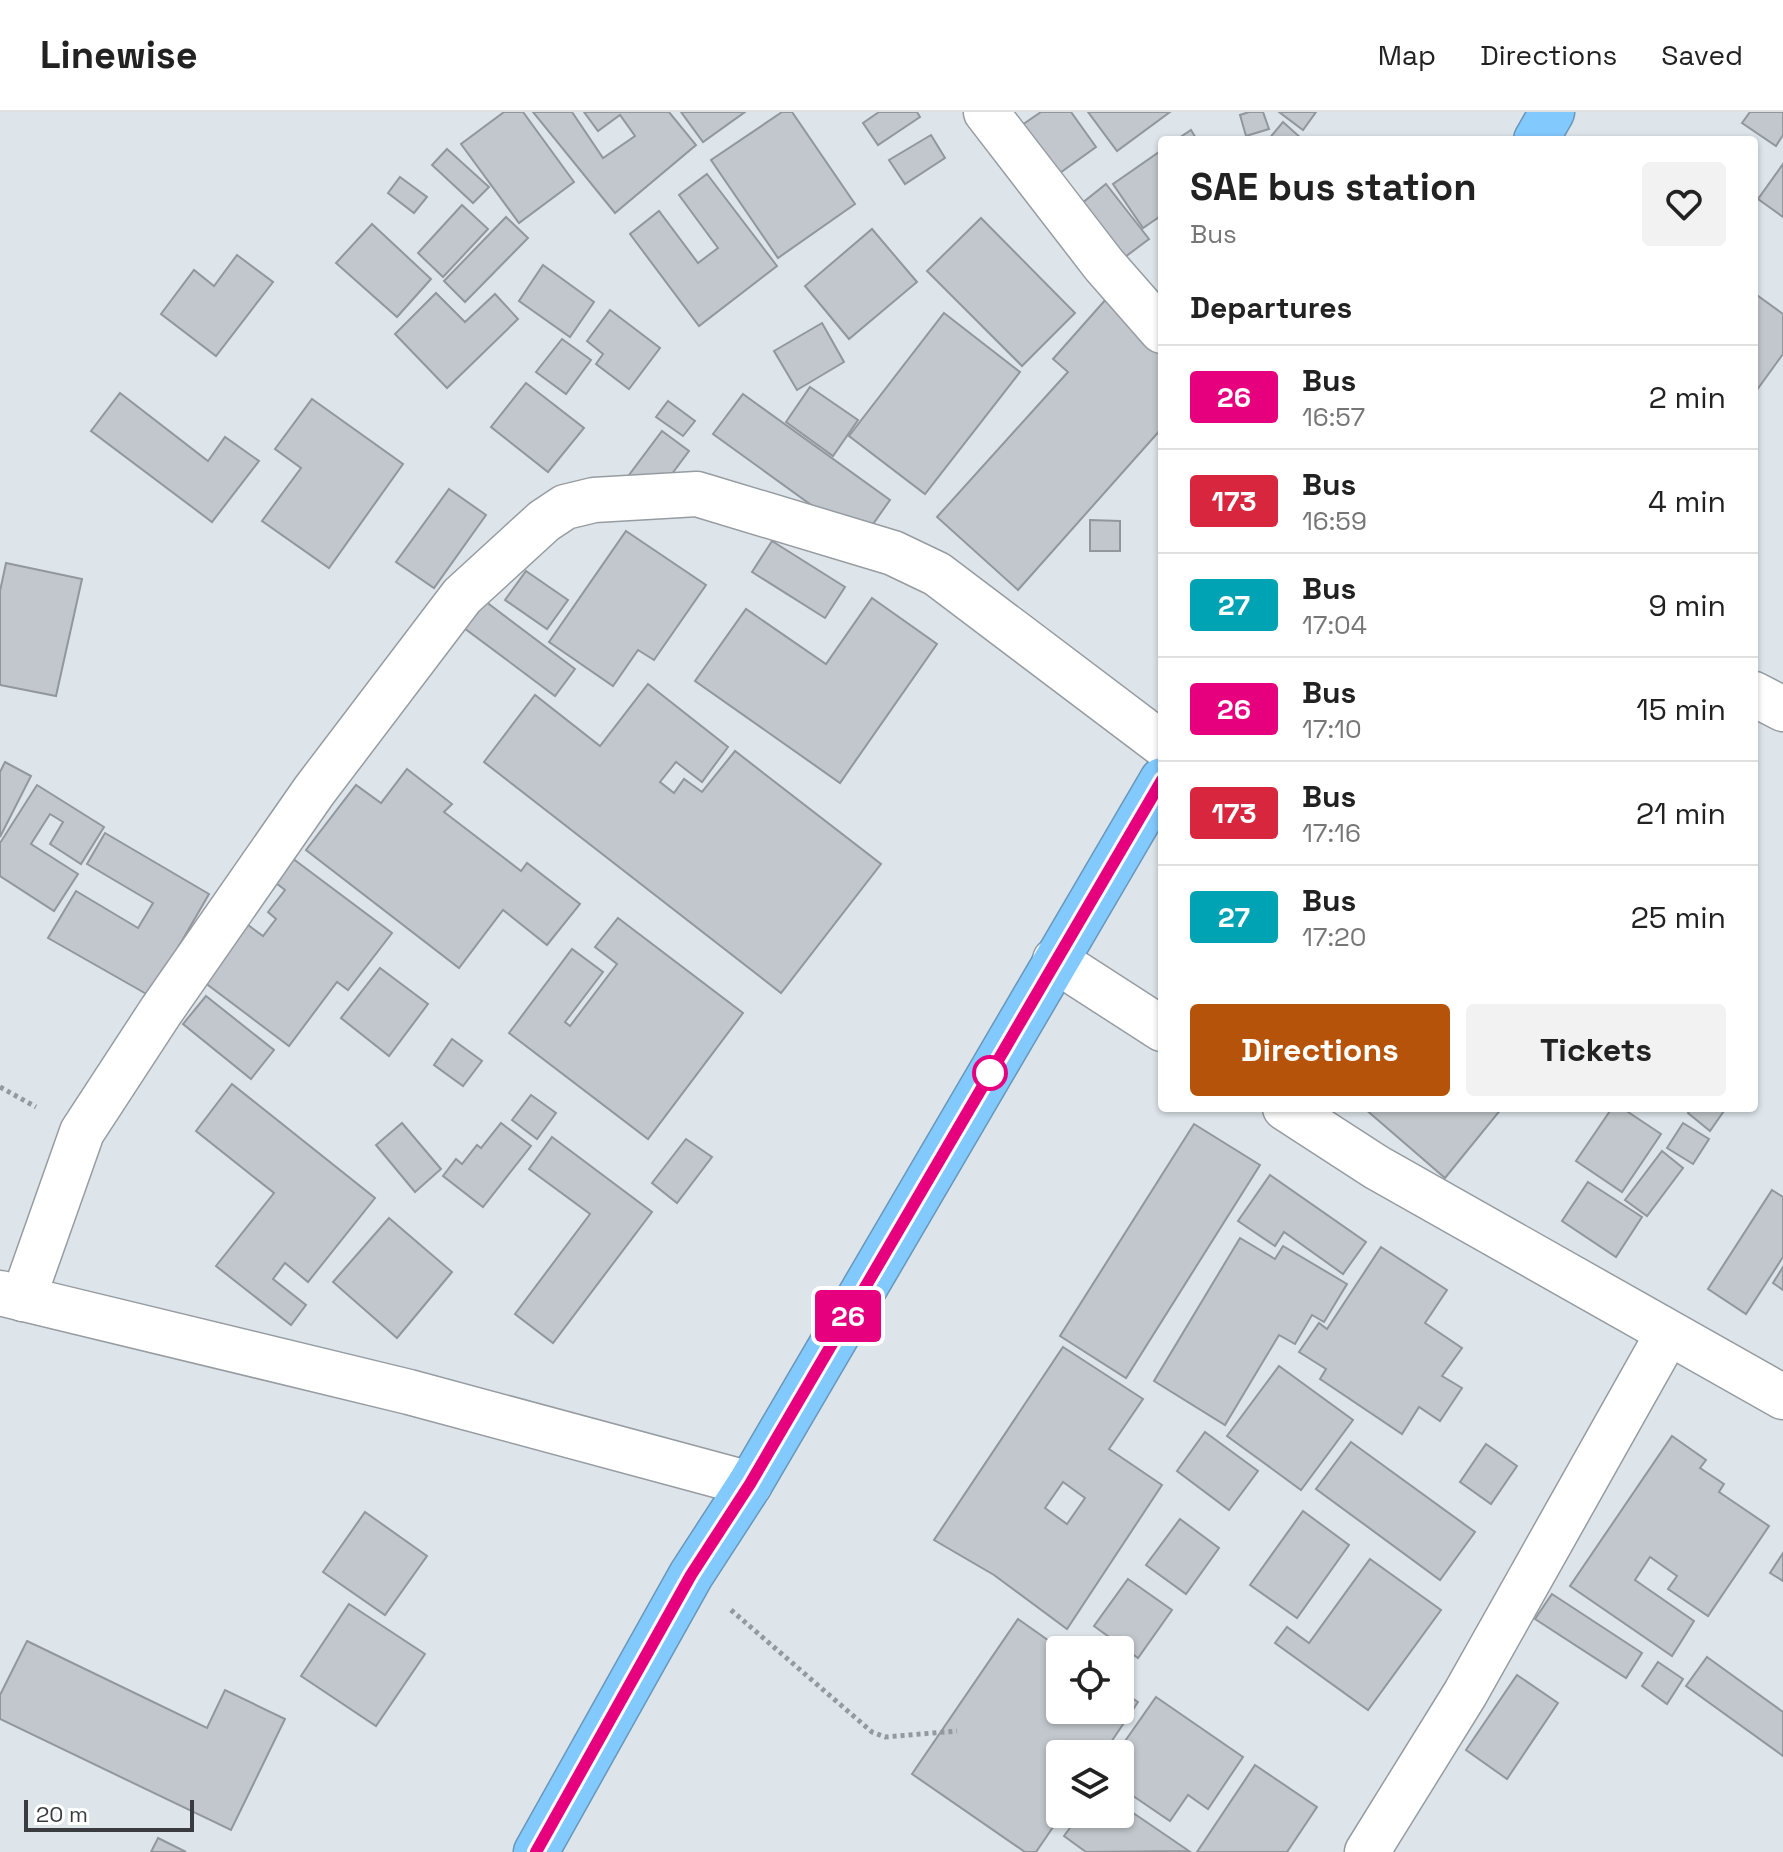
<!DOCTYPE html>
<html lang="en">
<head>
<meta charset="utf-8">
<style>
	body { margin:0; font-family:"Space Grotesk",sans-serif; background:#f2f2f2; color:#222; height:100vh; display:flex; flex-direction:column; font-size:30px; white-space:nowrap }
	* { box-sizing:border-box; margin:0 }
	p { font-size:26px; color:#767676 }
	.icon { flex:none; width:44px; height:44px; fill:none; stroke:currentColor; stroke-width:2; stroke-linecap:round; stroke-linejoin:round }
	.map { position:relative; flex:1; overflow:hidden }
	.side { position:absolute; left:1158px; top:24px; width:600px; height:976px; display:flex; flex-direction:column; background:#fff; border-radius:8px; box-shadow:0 2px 6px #0004 }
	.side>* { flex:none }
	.badge { padding:0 16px; border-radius:6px; font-size:28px; line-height:52px }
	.fabs { position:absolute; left:1046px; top:1524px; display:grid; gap:16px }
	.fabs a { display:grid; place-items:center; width:88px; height:88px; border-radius:8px; background:#fff; box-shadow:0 2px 6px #0004; font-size:40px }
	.scale { position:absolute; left:24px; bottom:20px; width:170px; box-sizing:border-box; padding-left:8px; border:4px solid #393b3e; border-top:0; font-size:22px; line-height:28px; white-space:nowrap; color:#393b3e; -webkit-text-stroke:6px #fff; paint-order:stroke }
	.map>.badge { position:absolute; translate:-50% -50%; box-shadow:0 0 0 4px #fff }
	h2 { padding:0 32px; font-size:30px; line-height:72px }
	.round { display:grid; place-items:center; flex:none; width:84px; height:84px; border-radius:8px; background:#f2f2f2 }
	.headline { display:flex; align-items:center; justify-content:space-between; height:136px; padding:0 32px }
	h1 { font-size:38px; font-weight:600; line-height:60px }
	.button { display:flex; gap:16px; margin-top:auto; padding:16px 32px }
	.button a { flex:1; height:92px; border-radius:8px; background:#b45309; color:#fff; font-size:32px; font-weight:600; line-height:92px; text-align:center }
	.button a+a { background:#f2f2f2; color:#222 }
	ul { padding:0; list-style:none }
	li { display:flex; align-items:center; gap:24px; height:104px; padding:0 32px; border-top:2px solid #e0e0e0 }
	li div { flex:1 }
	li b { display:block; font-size:30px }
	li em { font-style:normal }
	li .badge { min-width:88px; font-weight:700; text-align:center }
	header { display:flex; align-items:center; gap:48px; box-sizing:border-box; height:112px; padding:0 40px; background:#fff; border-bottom:2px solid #e0e0e0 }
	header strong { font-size:38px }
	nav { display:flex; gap:44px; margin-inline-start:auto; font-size:28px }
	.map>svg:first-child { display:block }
	.building { fill:#c1c7cc; stroke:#91979c; stroke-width:2; fill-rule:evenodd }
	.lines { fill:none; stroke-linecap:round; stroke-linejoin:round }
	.street-casing { stroke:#969ca1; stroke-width:47 }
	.highway-casing { stroke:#6897ba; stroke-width:47 }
	.path { stroke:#94999d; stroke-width:5; stroke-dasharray:4 4; stroke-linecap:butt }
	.street { stroke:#fff; stroke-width:44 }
	.highway { stroke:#82c9fd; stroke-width:44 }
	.line-casing { stroke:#fff; stroke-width:18 }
	.line { stroke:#e6007e; stroke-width:12 }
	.stop-dot { fill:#fff; stroke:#e6007e; stroke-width:4 }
</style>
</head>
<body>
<header>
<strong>Linewise</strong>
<nav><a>Map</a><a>Directions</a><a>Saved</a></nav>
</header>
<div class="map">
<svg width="1783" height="1740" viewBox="0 0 1783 1740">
	<rect width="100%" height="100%" fill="#dee5ea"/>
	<g class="building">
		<polygon points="504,0 523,0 574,70 519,111 461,32"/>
		<polygon points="533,0 572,0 603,46 635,24 620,3 598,19 584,0 669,0 696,33 615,101"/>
		<polygon points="681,0 745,0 703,30"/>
		<polygon points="782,0 792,0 855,92 778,146 711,48"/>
		<polygon points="879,0 917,0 920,5 878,33 863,11"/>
		<polygon points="1041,0 1071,0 1096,35 1057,63 1022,13"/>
		<polygon points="1088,0 1170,0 1117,39"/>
		<polygon points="1249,0 1263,0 1269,17 1246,24 1240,3"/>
		<polygon points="1279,0 1316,0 1303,18"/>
		<polygon points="1750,0 1783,0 1783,23 1776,34 1742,11"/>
		<polygon points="1283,10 1302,27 1301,28 1268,28"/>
		<polygon points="1191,18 1197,28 1176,28"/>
		<polygon points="931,23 945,46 905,72 889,48"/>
		<polygon points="447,37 489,75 473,91 432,53"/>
		<polygon points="1162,38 1162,103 1143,116 1113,72"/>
		<polygon points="1783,52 1783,105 1758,87"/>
		<polygon points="707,62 777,154 699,214 630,122 659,99 698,151 718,136 679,83"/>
		<polygon points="400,65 427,85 414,101 388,81"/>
		<polygon points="1106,72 1149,127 1113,154 1071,100"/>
		<polygon points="462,93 488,117 443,165 418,141"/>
		<polygon points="506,105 528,126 465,190 444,169"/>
		<polygon points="981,106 1075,201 1022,254 927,159"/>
		<polygon points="372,112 431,167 397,205 336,151"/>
		<polygon points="872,117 917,170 849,227 805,174"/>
		<polygon points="237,143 273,170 216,244 161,202 194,158 214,174"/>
		<polygon points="543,153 594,190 570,225 519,189"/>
		<polygon points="436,181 465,210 495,182 518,207 447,276 395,222"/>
		<polygon points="1754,181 1783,202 1783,242 1754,282"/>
		<polygon points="1107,186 1162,237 1162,316 1018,478 937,405 1068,260 1053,247"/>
		<polygon points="610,198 660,236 629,277 596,252 603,242 587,229"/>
		<polygon points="944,201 1020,260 925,382 849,324"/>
		<polygon points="822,211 844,250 797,278 774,239"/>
		<polygon points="562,227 591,248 566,282 536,260"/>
		<polygon points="526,271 584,316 548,360 491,315"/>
		<polygon points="810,275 858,308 833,344 786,310"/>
		<polygon points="120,281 208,349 225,325 259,349 212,410 91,319"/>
		<polygon points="743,282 890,388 861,429 713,322"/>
		<polygon points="312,287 403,352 329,456 262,409 301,356 275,337"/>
		<polygon points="668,289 695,309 683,324 656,305"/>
		<polygon points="662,319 689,339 656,383 629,363"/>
		<polygon points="449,377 486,403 434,476 396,450"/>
		<polygon points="1090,408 1120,409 1120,439 1090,439"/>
		<polygon points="626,419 706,473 654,548 638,538 613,574 549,530"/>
		<polygon points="772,429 845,475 825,506 752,460"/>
		<polygon points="6,451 82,467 56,584 0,573 0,479"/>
		<polygon points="526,459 568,488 547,517 505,488"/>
		<polygon points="481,486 575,557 555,584 460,513"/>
		<polygon points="872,486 937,532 840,671 695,569 746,497 826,552"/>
		<polygon points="648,572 728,635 702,670 676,650 660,670 674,681 684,667 702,680 735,639 881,752 781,881 484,650 535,583 600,634"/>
		<polygon points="5,650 31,664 0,725 0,660"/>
		<polygon points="407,657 452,692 444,700 521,759 527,751 580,792 547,833 503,798 459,856 306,738 356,673 381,691"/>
		<polygon points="37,673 104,715 81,752 50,732 63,710 50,702 31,732 78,762 54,799 0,764 0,731"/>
		<polygon points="105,721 209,782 150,884 48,826 76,779 138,816 153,791 87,752"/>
		<polygon points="280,737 392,821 348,878 337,870 289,934 204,870 248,813 263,824 276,807 268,800 285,778 263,761"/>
		<polygon points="618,806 743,901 648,1027 509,921 572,837 603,860 565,910 570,914 617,852 595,835"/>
		<polygon points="380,856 428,892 389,944 341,906"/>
		<polygon points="206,884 274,938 251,967 183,912"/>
		<polygon points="452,927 482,949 463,974 434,953"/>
		<polygon points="232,972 375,1086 308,1170 285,1151 273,1167 306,1193 291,1213 216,1154 274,1081 196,1019"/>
		<polygon points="531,983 556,1001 537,1027 512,1008"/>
		<polygon points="1364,996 1502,996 1445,1066"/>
		<polygon points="1612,996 1622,996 1661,1022 1622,1080 1576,1049"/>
		<polygon points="1692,996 1726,996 1710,1019 1688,1001"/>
		<polygon points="402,1011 441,1057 415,1080 376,1033"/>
		<polygon points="501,1011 531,1034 483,1095 443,1064 456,1047 462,1052 477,1033 481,1036"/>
		<polygon points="1683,1011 1709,1027 1693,1052 1667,1036"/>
		<polygon points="1194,1012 1260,1053 1126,1266 1060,1224"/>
		<polygon points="552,1025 652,1100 553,1231 515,1202 590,1102 529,1057"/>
		<polygon points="686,1027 712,1045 677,1091 652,1071"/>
		<polygon points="1662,1039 1683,1056 1647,1104 1625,1088"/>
		<polygon points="1270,1063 1366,1130 1343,1162 1284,1120 1275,1134 1238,1109"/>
		<polygon points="1588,1070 1642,1105 1616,1145 1562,1109"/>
		<polygon points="1772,1078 1783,1085 1783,1145 1746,1202 1708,1177"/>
		<polygon points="389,1106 452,1160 397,1226 333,1170"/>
		<polygon points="1240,1126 1275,1147 1283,1134 1347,1172 1324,1210 1312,1203 1295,1232 1279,1223 1225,1313 1154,1269"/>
		<polygon points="1381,1135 1447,1178 1425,1211 1462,1236 1442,1264 1462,1276 1440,1309 1419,1295 1402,1322 1320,1267 1326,1257 1299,1240 1319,1211 1327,1217"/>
		<polygon points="1783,1155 1783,1178 1773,1171"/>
		<path d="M1063,1235L1143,1287L1109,1337L1162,1373L1067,1517L994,1463L934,1428ZM1063,1370L1085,1386L1067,1412L1045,1396Z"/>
		<polygon points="1279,1254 1353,1308 1301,1378 1227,1324"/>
		<polygon points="1205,1320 1258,1359 1229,1398 1177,1359"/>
		<polygon points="1672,1324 1706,1348 1700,1356 1724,1372 1719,1380 1769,1414 1708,1504 1668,1477 1677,1464 1650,1445 1635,1468 1694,1509 1672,1544 1570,1474"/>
		<polygon points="1351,1330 1475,1420 1440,1468 1316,1377"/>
		<polygon points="1486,1332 1517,1354 1491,1392 1460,1370"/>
		<polygon points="1303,1399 1349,1433 1297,1506 1250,1473"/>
		<polygon points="365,1400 427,1444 385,1503 323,1460"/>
		<polygon points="1180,1407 1219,1436 1186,1482 1146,1453"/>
		<polygon points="1783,1441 1783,1469 1770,1461"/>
		<polygon points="1370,1447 1441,1498 1368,1598 1275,1531 1287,1515 1309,1531"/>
		<polygon points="1128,1467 1172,1498 1138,1546 1094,1514"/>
		<polygon points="1552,1482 1642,1541 1626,1566 1535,1507"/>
		<polygon points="349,1492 425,1542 376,1614 301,1564"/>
		<polygon points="1018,1507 1062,1538 1060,1598 1120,1598 1120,1578 1138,1590 1103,1642 1060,1642 1062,1702 1036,1740 1025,1740 912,1662"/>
		<polygon points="27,1529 207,1616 225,1578 285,1607 231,1718 0,1607 0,1583"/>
		<polygon points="1707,1545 1783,1600 1783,1644 1686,1574"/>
		<polygon points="1658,1550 1683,1567 1667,1592 1642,1574"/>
		<polygon points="1517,1563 1558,1591 1507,1667 1466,1638"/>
		<polygon points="1156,1585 1243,1645 1208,1697 1188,1683 1170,1709 1120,1675 1120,1642 1116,1642"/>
		<polygon points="1255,1653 1317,1695 1287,1740 1197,1740"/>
		<polygon points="1120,1692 1189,1739 1086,1740 1064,1724 1080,1702 1120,1702"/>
		<polygon points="158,1726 186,1740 151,1740"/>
	</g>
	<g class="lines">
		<g class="street-casing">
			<g id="street">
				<polyline points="986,0 1104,153 1162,219"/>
				<polyline points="1754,582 1783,597"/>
				<polyline points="1055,848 1162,917"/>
				<polyline points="1285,996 1376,1055 1783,1285"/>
				<polyline points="0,1181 409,1280 750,1372"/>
				<polyline points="23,1187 82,1020 161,899 314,679 462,484 544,409 565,395 594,388 697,382 893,441 937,462 1162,632"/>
				<polyline points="1367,1740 1465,1582 1667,1223"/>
			</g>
		</g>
		<g class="highway-casing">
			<g id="highway">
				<polyline points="1536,28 1552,0"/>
				<polyline points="536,1740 691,1463 750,1372 1162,668"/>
			</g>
		</g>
		<g class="path">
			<polyline points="0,975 36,995"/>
			<polyline points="731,1498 872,1620 885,1625 957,1619"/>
		</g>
		<use href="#street" class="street"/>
		<use href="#highway" class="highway"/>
	</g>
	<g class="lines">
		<g class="line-casing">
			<polyline id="line" points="536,1740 691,1463 750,1372 1162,668"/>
		</g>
		<use href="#line" class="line"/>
	</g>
	<circle class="stop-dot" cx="990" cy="961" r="16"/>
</svg>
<div class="fabs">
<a><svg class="icon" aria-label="locate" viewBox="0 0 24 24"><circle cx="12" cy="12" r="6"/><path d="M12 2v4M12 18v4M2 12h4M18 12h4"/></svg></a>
<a><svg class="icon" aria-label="layers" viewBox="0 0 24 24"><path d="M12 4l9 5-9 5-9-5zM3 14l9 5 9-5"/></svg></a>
</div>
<div class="scale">20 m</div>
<b class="badge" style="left:848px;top:1204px;background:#e6007e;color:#fff">26</b>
<section class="side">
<div class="headline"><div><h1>SAE bus station</h1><p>Bus</p></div><a class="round"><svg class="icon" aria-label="heart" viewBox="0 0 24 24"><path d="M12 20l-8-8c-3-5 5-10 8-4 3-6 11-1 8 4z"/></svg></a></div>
<h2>Departures</h2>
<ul>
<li><span class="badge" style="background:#e6007e;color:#fff">26</span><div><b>Bus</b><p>16:57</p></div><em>2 min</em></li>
<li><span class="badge" style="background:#d7263d;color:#fff">173</span><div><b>Bus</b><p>16:59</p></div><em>4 min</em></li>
<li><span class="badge" style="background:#00a3b4;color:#fff">27</span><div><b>Bus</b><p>17:04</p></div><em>9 min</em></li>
<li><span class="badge" style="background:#e6007e;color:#fff">26</span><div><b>Bus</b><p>17:10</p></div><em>15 min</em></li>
<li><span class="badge" style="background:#d7263d;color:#fff">173</span><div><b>Bus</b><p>17:16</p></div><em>21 min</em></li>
<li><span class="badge" style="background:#00a3b4;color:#fff">27</span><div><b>Bus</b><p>17:20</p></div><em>25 min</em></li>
</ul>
<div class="button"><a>Directions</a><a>Tickets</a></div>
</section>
</div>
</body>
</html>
